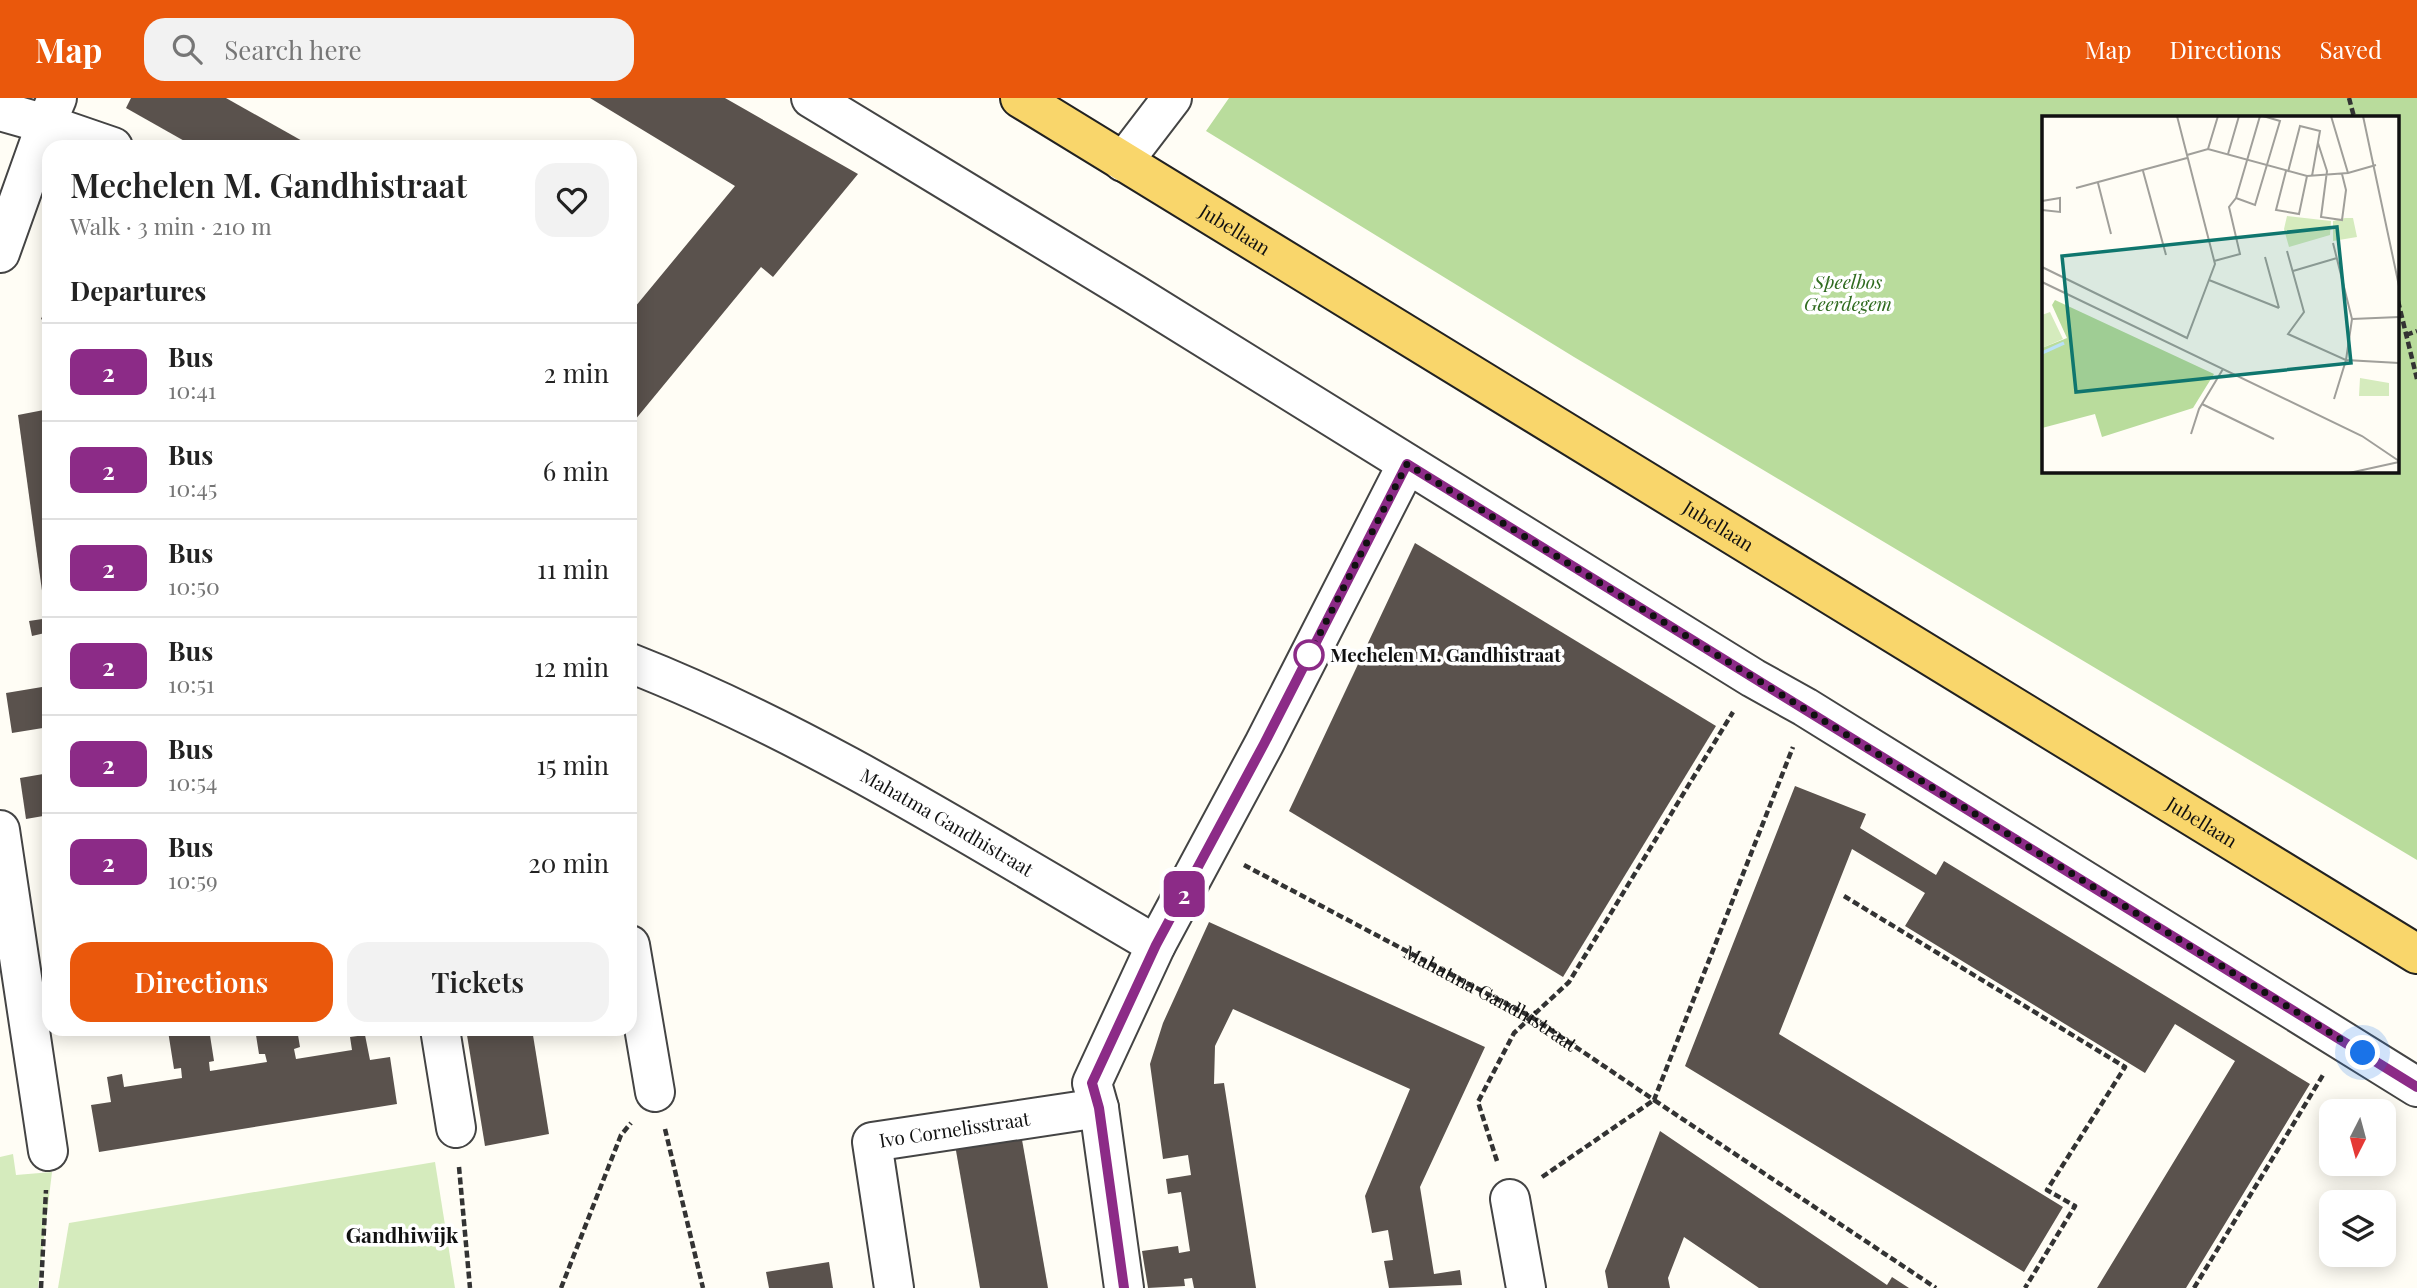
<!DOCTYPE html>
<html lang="en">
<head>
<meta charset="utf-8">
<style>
	body { margin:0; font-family:"Playfair Display",serif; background:#f2f2f2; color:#222; height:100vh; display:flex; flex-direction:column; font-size:26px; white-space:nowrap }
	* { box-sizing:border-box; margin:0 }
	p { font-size:23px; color:#767676 }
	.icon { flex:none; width:38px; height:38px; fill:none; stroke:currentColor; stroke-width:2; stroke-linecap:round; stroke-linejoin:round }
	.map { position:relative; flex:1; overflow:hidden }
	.drawer { position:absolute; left:42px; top:42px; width:595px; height:896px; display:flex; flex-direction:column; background:#fff; border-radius:21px; box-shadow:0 4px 18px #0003 }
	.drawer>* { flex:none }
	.badge { padding:0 14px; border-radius:10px; font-size:24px; line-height:46px }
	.needle { width:46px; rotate:186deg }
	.controls { position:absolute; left:2319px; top:1001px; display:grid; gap:14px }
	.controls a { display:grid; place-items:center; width:77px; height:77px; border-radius:14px; background:#fff; box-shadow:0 4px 18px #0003; font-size:35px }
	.you { position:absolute; width:35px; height:35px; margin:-18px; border:5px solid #fff; border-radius:50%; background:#1a73e8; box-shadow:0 0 0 10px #1a73e833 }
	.map>.badge { position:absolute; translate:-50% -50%; box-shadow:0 0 0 4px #fff }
	h2 { padding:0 28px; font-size:26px; line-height:63px }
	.round { display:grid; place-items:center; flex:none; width:74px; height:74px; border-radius:21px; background:#f2f2f2 }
	.summary { display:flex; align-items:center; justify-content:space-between; height:119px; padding:0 28px }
	h1 { font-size:33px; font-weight:600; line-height:52px }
	.button { display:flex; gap:14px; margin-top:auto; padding:14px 28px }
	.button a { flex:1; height:80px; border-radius:21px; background:#ea580c; color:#fff; font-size:28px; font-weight:600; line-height:80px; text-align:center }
	.button a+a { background:#f2f2f2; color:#222 }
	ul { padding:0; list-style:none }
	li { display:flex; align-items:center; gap:21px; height:98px; padding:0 28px; border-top:2px solid #e0e0e0 }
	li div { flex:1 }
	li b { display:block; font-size:26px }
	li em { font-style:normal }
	li .badge { min-width:77px; font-weight:700; text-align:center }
	header { display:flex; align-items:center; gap:42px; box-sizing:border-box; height:98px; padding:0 35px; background:#ea580c; color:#fff }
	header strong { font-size:33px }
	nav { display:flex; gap:38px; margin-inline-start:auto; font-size:24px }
	.search { width:490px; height:63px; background:#f2f2f2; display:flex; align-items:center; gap:18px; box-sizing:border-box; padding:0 24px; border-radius:21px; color:#767676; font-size:26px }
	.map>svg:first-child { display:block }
	.green { fill:#d5ebbd }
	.forest { fill:#b9dc9c; fill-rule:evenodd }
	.building { fill:#5a524d }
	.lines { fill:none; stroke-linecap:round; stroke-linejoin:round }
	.minor-casing { stroke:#444; stroke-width:42 }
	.major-casing { stroke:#222; stroke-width:42 }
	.path { stroke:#333; stroke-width:4.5; stroke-dasharray:7 3.5; stroke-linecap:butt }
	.minor { stroke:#fff; stroke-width:38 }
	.major { stroke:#f9d66b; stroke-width:38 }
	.line-casing { stroke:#fff; stroke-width:16 }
	.line { stroke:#8c2b87; stroke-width:10 }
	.walk { stroke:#111; stroke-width:7; stroke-dasharray:0 12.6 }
	.stop-dot { fill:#fff; stroke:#8c2b87; stroke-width:3.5 }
	.labels { text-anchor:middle; stroke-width:7; stroke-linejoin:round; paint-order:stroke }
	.street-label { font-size:19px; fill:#111; stroke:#fff }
	.park-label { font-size:19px; font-style:italic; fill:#2f6b1f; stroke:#fff }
	.stop-label { font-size:19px; font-weight:bold; fill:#111; stroke:#fff; text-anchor:start }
	.neighbourhood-label { font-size:21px; font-weight:bold; fill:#111; stroke:#fff }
	.inset-river { fill:none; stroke:#b9e0f7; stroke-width:3.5 }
	.inset-road { fill:none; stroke:#a09f9a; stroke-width:2 }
	.view { fill:#0f766e; fill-opacity:0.15; stroke:#0f766e; stroke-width:3.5 }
	.inset-edge { fill:none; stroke:#111; stroke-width:3.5 }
</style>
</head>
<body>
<header>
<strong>Map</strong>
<div class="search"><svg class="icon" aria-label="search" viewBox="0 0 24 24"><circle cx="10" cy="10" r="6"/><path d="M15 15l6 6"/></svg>Search here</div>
<nav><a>Map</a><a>Directions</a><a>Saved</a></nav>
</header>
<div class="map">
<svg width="2417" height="1190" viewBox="0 0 2417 1190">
	<rect width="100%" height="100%" fill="#fffdf5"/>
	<g class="green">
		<polygon points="13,1056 16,1077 52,1074 38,1190 0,1190 0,1059"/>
		<polygon points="435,1064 455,1190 58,1190 69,1125"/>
	</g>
	<path class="forest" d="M1229,0H2417V762L1574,259L1206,33ZM2044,19H2398V373H2044Z"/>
	<g class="building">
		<polygon points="131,0 226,0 313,49 195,49 126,10"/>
		<polygon points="590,0 725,0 858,76 773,179 761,169 630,328 630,215 735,88"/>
		<polygon points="49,203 49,226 41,221"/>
		<polygon points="49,311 49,499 43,500 18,317"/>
		<polygon points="1415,445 1716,628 1563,879 1289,713"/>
		<polygon points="49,520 49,552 48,552 45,535 32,538 29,523"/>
		<polygon points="42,589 43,595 49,596 49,629 12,635 6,595"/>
		<polygon points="49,675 49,717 26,721 20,680"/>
		<polygon points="1795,688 1866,716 1860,730 1936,777 1944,763 2310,986 2186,1190 2097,1190 2235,963 2175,926 2145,975 1905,828 1925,795 1852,751 1779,936 2063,1109 2024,1174 1685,968"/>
		<polygon points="1209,824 1485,949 1420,1089 1434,1176 1460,1172 1462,1187 1389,1190 1384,1163 1393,1162 1388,1132 1372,1135 1365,1098 1410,991 1233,911 1215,948 1214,986 1224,985 1256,1190 1194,1190 1192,1180 1184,1181 1185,1188 1148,1190 1142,1153 1178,1148 1179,1155 1190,1153 1181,1094 1168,1096 1166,1081 1191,1077 1188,1057 1163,1061 1150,966 1163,925"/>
		<polygon points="182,931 209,931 214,963 209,964 210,973 267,964 265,956 259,956 255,931 297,931 300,949 294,951 296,961 352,952 350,939 365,937 370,962 390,959 397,1006 99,1054 91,1007 111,1004 107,979 122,976 124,989 182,980 181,970 174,971 168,933"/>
		<polygon points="466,931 532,931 549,1036 485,1048"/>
		<polygon points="1660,1033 1887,1187 1892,1179 1909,1190 1759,1190 1684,1139 1668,1180 1670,1190 1608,1190 1605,1173"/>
		<polygon points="1021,1036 1048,1190 980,1190 955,1047"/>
		<polygon points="829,1164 833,1190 769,1190 766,1174"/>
	</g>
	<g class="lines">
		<g class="minor-casing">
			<g id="minor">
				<polyline points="57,0 46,26 113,49"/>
				<polyline points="811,0 1134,196 1753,580 1805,609 2417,989"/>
				<polyline points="0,13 46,26 0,155"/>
				<polyline points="1123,64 1172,0"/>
				<path id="s2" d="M630,565C814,637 986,748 1156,847"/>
				<polyline points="0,732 48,1053"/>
				<polyline points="630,847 655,994"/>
				<polyline points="440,931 456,1030"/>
				<polyline points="1510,1101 1526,1190"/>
				<path id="s3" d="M894,1190L872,1044L1099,1010"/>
				<polyline points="1124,1190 1099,1010 1092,985 1156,847 1264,646 1407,366"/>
			</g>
		</g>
		<g class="major-casing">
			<g id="major">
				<path id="s4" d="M1020,0L2417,856"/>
			</g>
		</g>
		<g class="path">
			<polyline points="2349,0 2354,19"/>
			<polyline points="2398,203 2417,281"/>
			<polyline points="2406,237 2417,233"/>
			<path id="s1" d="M1244,767L1533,920L1654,1002L1793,649"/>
			<polyline points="1844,798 2125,969 2047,1092 2075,1108 2025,1190"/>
			<polyline points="665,1031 703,1190"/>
			<polyline points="1497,1063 1478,1004 1514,935 1569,884 1733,614"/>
			<polyline points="459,1069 470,1190"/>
			<polyline points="1542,1079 1654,1002 1936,1190"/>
			<polyline points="41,1190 46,1092"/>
			<polyline points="561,1190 621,1037 631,1025"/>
			<polyline points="2194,1190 2323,977"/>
		</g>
		<use href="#minor" class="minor"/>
		<use href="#major" class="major"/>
	</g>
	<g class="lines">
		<g class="line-casing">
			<polyline id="line" points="1124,1190 1099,1010 1092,985 1156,847 1264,646 1407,366 2417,989"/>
		</g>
		<use href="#line" class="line"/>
		<polyline class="walk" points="1309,557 1407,366 2363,955"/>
	</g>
	<circle class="stop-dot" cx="1309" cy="557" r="14"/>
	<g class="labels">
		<g class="street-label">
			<text dy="7" stroke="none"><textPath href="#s4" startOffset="252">Jubellaan</textPath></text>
			<text dy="7" stroke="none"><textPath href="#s4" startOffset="819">Jubellaan</textPath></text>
			<text dy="7" stroke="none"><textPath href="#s4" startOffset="1386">Jubellaan</textPath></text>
			<text dy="7" stroke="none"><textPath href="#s2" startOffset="355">Mahatma Gandhistraat</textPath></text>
			<text dy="7" stroke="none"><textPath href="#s1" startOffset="280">Mahatma Gandhistraat</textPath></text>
			<text dy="7" stroke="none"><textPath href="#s3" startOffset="231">Ivo Cornelisstraat</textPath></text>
		</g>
		<g class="park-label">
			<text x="1848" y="191">Speelbos<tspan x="1848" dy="22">Geerdegem</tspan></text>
		</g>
		<g class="stop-label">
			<text x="1330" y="564">Mechelen M. Gandhistraat</text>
		</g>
		<g class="neighbourhood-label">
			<text x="402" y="1145">Gandhiwijk</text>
		</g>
	</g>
	<g transform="translate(2042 18)">
		<rect width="357" height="357" fill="#fffdf5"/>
		<path d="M245,100L289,105L288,119L247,131L242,113ZM303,102H311L315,121L291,125V105ZM8,196L21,223L0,232V199ZM318,262L347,267V280H317Z" fill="#d5ebbd"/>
		<path d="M13,184L172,258L151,292L60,321L53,298L0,312V232L25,222L10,189Z" fill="#b9dc9c"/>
		<path class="inset-river" d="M0,237L22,227"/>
		<path class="inset-road" d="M289,0L306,57M321,0L357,170M276,27L285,55L279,101L300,104L304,74L300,58M166,33L176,0M186,38L197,0M145,39L166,33L265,60L306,57L334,49M101,55L124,139M244,55L234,94L257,98L265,60M246,56L258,10L278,15L270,60M56,67L69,118M34,72L145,42M194,82L213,89L238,5L221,0M0,85L18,82V96L0,94M291,127L310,203L304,244L357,247M245,135L262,196L246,218L304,244L292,283M223,141L237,192M172,145L198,138L187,91L194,82L218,0M0,151L145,222L173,148L135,0M251,155L295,142M167,164L237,192M0,166L320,320L357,345M310,203L357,201M160,288L232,323M149,318L157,293L181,253M307,357L357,346"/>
		<path class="view" d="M295,111L309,247L34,276L20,140Z"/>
		<rect width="357" height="357" class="inset-edge"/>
	</g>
</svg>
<div class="controls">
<a><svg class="needle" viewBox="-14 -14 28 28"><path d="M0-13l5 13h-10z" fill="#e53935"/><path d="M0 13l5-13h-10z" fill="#767676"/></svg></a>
<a><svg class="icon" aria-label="layers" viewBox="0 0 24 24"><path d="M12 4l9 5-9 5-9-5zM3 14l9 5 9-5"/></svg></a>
</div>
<div class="you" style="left:2363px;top:955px"></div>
<b class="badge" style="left:1184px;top:796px;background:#8c2b87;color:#fff">2</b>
<section class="drawer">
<div class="summary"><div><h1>Mechelen M. Gandhistraat</h1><p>Walk · 3 min · 210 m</p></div><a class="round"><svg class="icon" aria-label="heart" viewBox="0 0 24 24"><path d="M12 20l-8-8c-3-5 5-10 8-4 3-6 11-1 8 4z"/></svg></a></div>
<h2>Departures</h2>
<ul>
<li><span class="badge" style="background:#8c2b87;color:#fff">2</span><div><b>Bus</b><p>10:41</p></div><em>2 min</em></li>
<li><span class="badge" style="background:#8c2b87;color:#fff">2</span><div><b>Bus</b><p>10:45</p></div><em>6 min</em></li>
<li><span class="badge" style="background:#8c2b87;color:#fff">2</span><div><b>Bus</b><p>10:50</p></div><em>11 min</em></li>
<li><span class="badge" style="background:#8c2b87;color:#fff">2</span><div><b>Bus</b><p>10:51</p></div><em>12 min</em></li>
<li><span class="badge" style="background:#8c2b87;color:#fff">2</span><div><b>Bus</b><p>10:54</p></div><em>15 min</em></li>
<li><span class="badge" style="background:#8c2b87;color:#fff">2</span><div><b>Bus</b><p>10:59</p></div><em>20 min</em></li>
</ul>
<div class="button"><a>Directions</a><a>Tickets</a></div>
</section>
</div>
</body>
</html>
